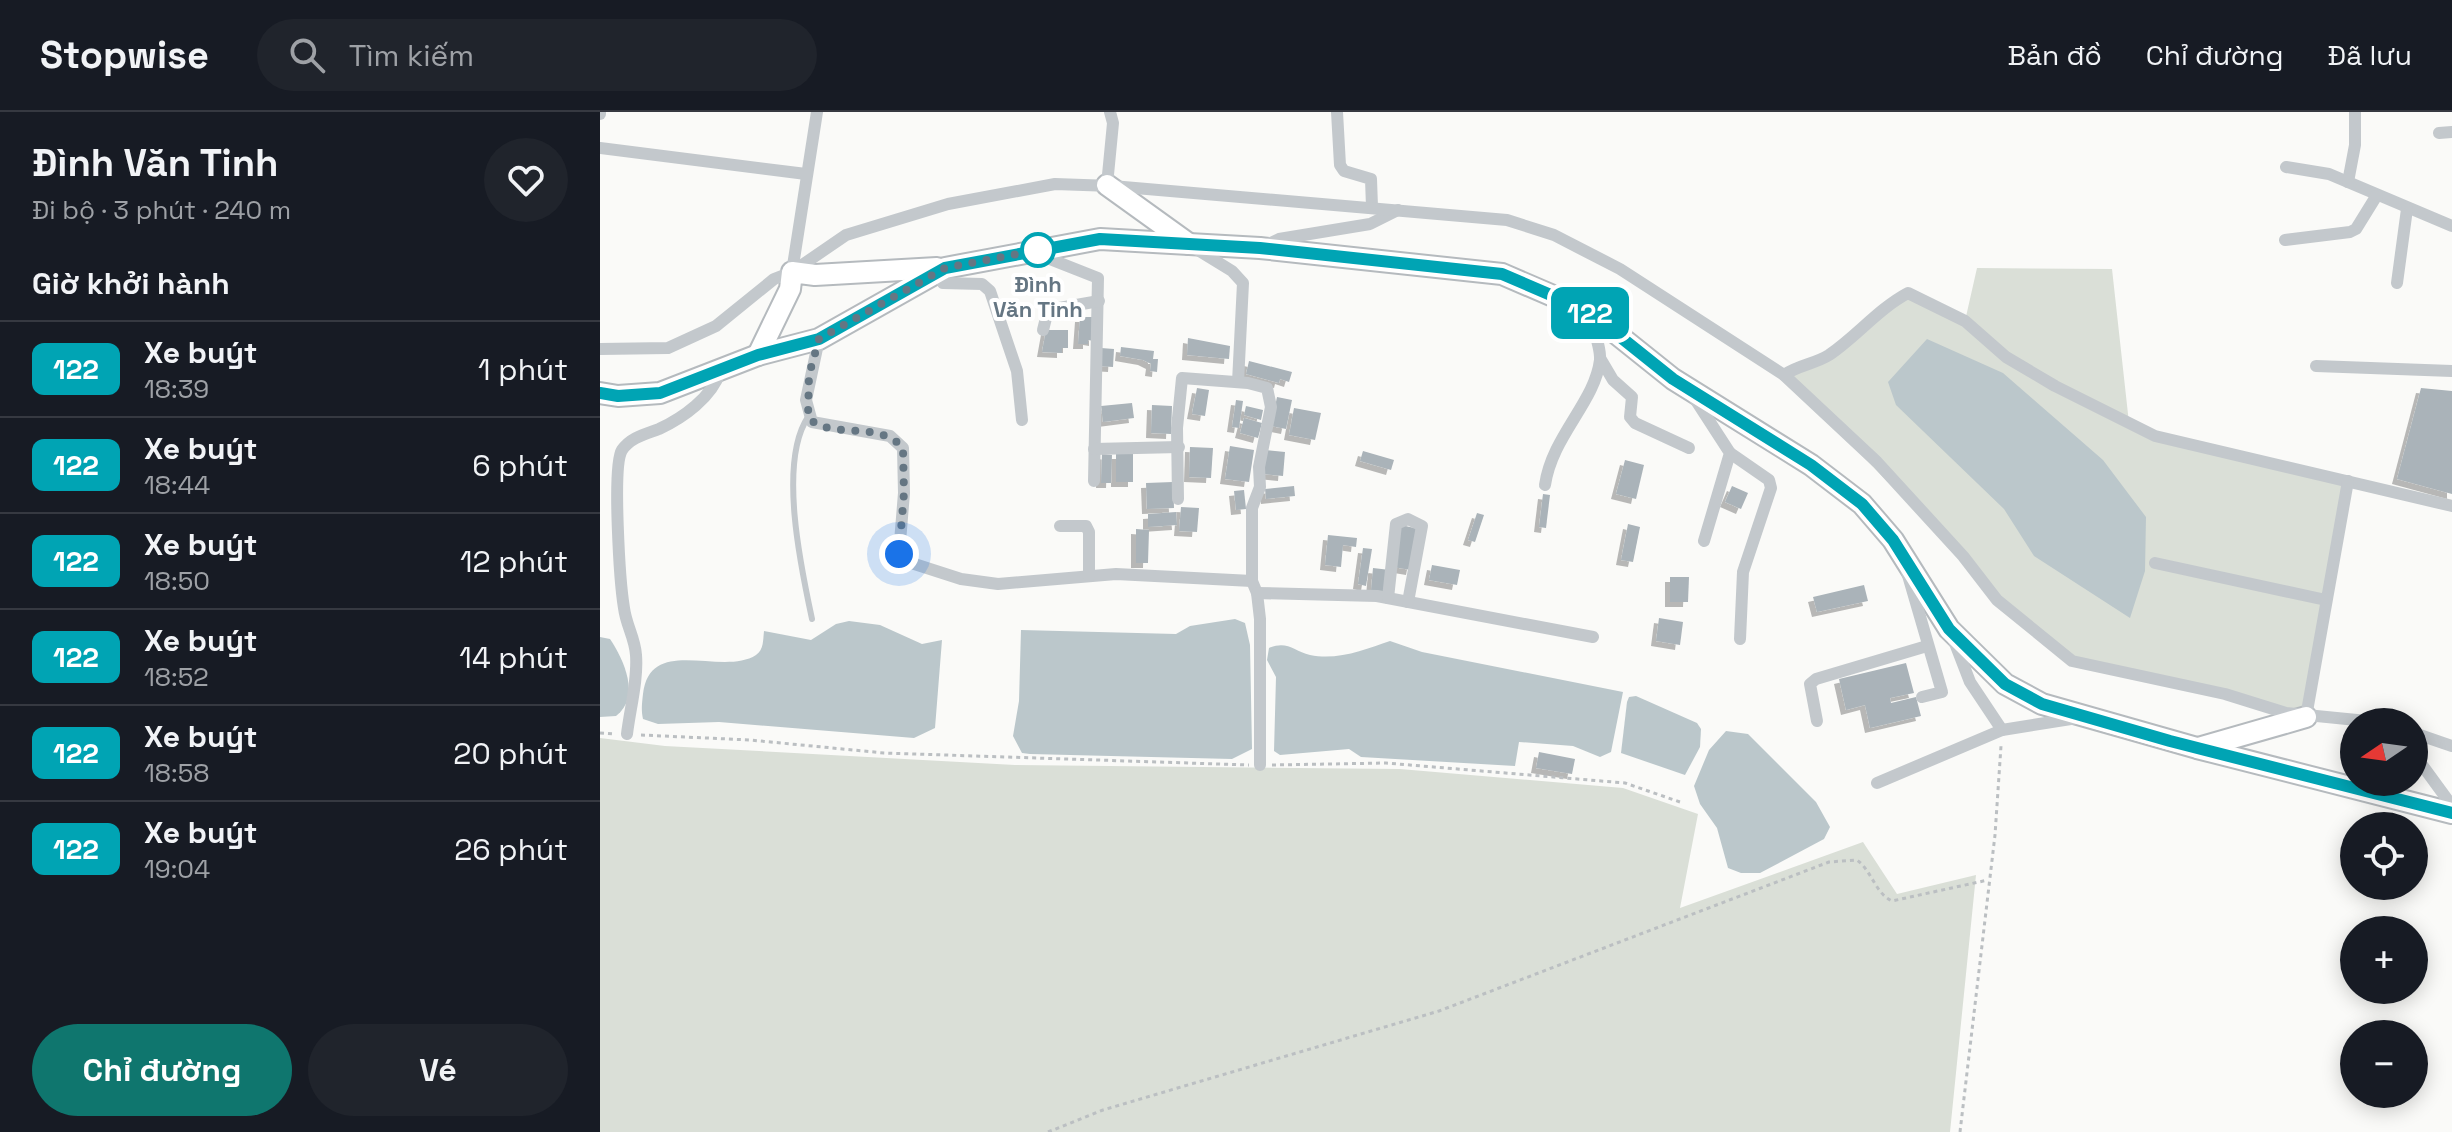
<!DOCTYPE html>
<html lang="vi">
<head>
<meta charset="utf-8">
<style>
	body { margin:0; font-family:"Space Grotesk",sans-serif; background:#20242c; color:#f1f3f6; height:100vh; display:flex; flex-direction:column; font-size:30px; white-space:nowrap }
	* { box-sizing:border-box; margin:0 }
	p { font-size:26px; color:#9ea1a6 }
	.icon { flex:none; width:44px; height:44px; fill:none; stroke:currentColor; stroke-width:2; stroke-linecap:round; stroke-linejoin:round }
	.map { position:relative; flex:1; overflow:hidden }
	.drawer { display:flex; flex-direction:column; background:#171b24; width:600px }
	.drawer>* { flex:none }
	.badge { padding:0 16px; border-radius:12px; font-size:28px; line-height:52px }
	.needle { width:52px; rotate:257deg }
	.buttons { position:absolute; left:1740px; top:596px; display:grid; gap:16px }
	.buttons a { display:grid; place-items:center; width:88px; height:88px; border-radius:50%; background:#171b24; box-shadow:0 4px 20px #0003; font-size:40px }
	.you { position:absolute; width:40px; height:40px; margin:-20px; border:6px solid #fff; border-radius:50%; background:#1a73e8; box-shadow:0 0 0 12px #1a73e833 }
	.map>.badge { position:absolute; translate:-50% -50%; box-shadow:0 0 0 4px #fff }
	h2 { padding:0 32px; font-size:30px; line-height:72px }
	.round { display:grid; place-items:center; flex:none; width:84px; height:84px; border-radius:42px; background:#20242c }
	.summary { display:flex; align-items:center; justify-content:space-between; height:136px; padding:0 32px }
	h1 { font-size:38px; font-weight:700; line-height:60px }
	.action { display:flex; gap:16px; margin-top:auto; padding:16px 32px }
	.action a { flex:1; height:92px; border-radius:48px; background:#0f766e; color:#fff; font-size:32px; font-weight:700; line-height:92px; text-align:center }
	.action a+a { background:#20242c; color:#f1f3f6 }
	ul { padding:0; list-style:none }
	li { display:flex; align-items:center; gap:24px; height:96px; padding:0 32px; border-top:2px solid #363941 }
	li div { flex:1 }
	li b { display:block; font-size:30px }
	li em { font-style:normal }
	li .badge { min-width:88px; font-weight:700; text-align:center }
	header { display:flex; align-items:center; gap:48px; box-sizing:border-box; height:112px; padding:0 40px; background:#171b24; border-bottom:2px solid #363941 }
	header strong { font-size:38px }
	nav { display:flex; gap:44px; margin-inline-start:auto; font-size:28px }
	.search { width:560px; height:72px; background:#20242c; display:flex; align-items:center; gap:20px; box-sizing:border-box; padding:0 28px; border-radius:44px; color:#9ea1a6; font-size:30px }
	main { display:flex; flex:1; min-height:0 }
	.map>svg:first-child { display:block }
	.green { fill:#dadfd7 }
	.water { fill:#bbc7cb }
	.building { fill:#aab3b9; filter:url(#shadow) }
	.lines { fill:none; stroke-linecap:round; stroke-linejoin:round }
	.primary-casing { stroke:#b5babe; stroke-width:24 }
	.path { stroke:#bbbfc2; stroke-width:3; stroke-dasharray:4 4; stroke-linecap:butt }
	.lane { stroke:#c3c8cc; stroke-width:6 }
	.street { stroke:#c3c8cc; stroke-width:12 }
	.primary { stroke:#fff; stroke-width:20 }
	.line-casing { stroke:#fff; stroke-width:18 }
	.line { stroke:#00a4b4; stroke-width:12 }
	.walk { stroke:#657683; stroke-width:8; stroke-dasharray:0 14.4 }
	.stop-dot { fill:#fff; stroke:#00a4b4; stroke-width:4 }
	.labels { text-anchor:middle; stroke-width:8; stroke-linejoin:round; paint-order:stroke }
	.stop-label { font-size:22px; font-weight:bold; fill:#657683; stroke:#fff }
</style>
</head>
<body>
<header>
<strong>Stopwise</strong>
<div class="search"><svg class="icon" aria-label="search" viewBox="0 0 24 24"><circle cx="10" cy="10" r="6"/><path d="M15 15l6 6"/></svg>Tìm kiếm</div>
<nav><a>Bản đồ</a><a>Chỉ đường</a><a>Đã lưu</a></nav>
</header>
<main>
<section class="drawer">
<div class="summary"><div><h1>Đình Văn Tinh</h1><p>Đi bộ · 3 phút · 240 m</p></div><a class="round"><svg class="icon" aria-label="heart" viewBox="0 0 24 24"><path d="M12 20l-8-8c-3-5 5-10 8-4 3-6 11-1 8 4z"/></svg></a></div>
<h2>Giờ khởi hành</h2>
<ul>
<li><span class="badge" style="background:#00a4b4;color:#fff">122</span><div><b>Xe buýt</b><p>18:39</p></div><em>1 phút</em></li>
<li><span class="badge" style="background:#00a4b4;color:#fff">122</span><div><b>Xe buýt</b><p>18:44</p></div><em>6 phút</em></li>
<li><span class="badge" style="background:#00a4b4;color:#fff">122</span><div><b>Xe buýt</b><p>18:50</p></div><em>12 phút</em></li>
<li><span class="badge" style="background:#00a4b4;color:#fff">122</span><div><b>Xe buýt</b><p>18:52</p></div><em>14 phút</em></li>
<li><span class="badge" style="background:#00a4b4;color:#fff">122</span><div><b>Xe buýt</b><p>18:58</p></div><em>20 phút</em></li>
<li><span class="badge" style="background:#00a4b4;color:#fff">122</span><div><b>Xe buýt</b><p>19:04</p></div><em>26 phút</em></li>
</ul>
<div class="action"><a>Chỉ đường</a><a>Vé</a></div>
</section>
<div class="map">
<svg width="1852" height="1020" viewBox="0 0 1852 1020">
	<defs>
		<filter id="shadow"><feDropShadow dx="-5" dy="5" stdDeviation="0" flood-color="#0004"/></filter>
	</defs>
	<rect width="100%" height="100%" fill="#fafaf8"/>
	<g class="green">
		<polygon points="1377,156 1512,157 1529,311 1555,324 1748,369 1706,605 1472,549 1436,523 1184,263 1227,244 1308,181 1365,209"/>
		<polygon points="0,626 65,634 415,653 800,657 1023,676 1098,702 1080,796 1263,730 1297,782 1376,763 1350,1020 0,1020"/>
	</g>
	<g class="water">
		<polygon points="1327,227 1403,261 1503,348 1546,405 1545,459 1530,506 1434,444 1404,397 1296,293 1288,270"/>
		<polygon points="635,507 645,511 650,533 652,637 632,647 430,642 422,641 413,624 419,589 421,518 576,522 590,514"/>
		<path d="M249,509L280,513L322,532L342,528L335,616L314,626L119,610L58,612L43,607C41,598 42,591 43,582C50,522 122,565 156,543C164,538 163,527 164,519L211,528L236,512Z"/>
		<path d="M0,525L10,527C24,548 41,585 16,604L0,605Z"/>
		<path d="M790,529L822,540L1023,580L1011,640L1000,645L973,634L919,630L915,654L761,645L749,637L680,643L674,639L676,565L667,548L669,536C687,528 694,539 710,543C738,549 766,537 790,529Z"/>
		<polygon points="1036,584 1097,611 1101,617 1100,635 1085,663 1021,641 1027,590 1029,585"/>
		<polygon points="1126,619 1148,622 1216,690 1230,715 1224,727 1160,761 1141,761 1128,756 1117,716 1100,692 1094,674 1109,638"/>
	</g>
	<g class="building">
		<polygon points="480,205 494,205 494,229 488,228 488,232 478,232"/>
		<polygon points="446,218 468,218 468,236 462,236 462,241 442,240"/>
		<polygon points="588,226 630,234 629,247 587,243"/>
		<polygon points="521,235 554,239 553,247 558,247 557,260 550,259 551,252 543,248 520,244"/>
		<polygon points="501,236 514,237 513,255 497,254"/>
		<polygon points="649,249 692,260 689,270 680,267 679,271 646,262"/>
		<polygon points="597,276 609,278 605,304 592,302"/>
		<polygon points="1821,276 1852,279 1852,382 1797,367"/>
		<polygon points="677,285 692,288 686,317 671,314"/>
		<polygon points="636,288 643,289 639,316 632,315"/>
		<polygon points="532,291 534,306 503,310 501,294"/>
		<polygon points="552,293 572,294 571,322 551,321"/>
		<polygon points="646,294 663,298 661,308 644,303"/>
		<polygon points="694,296 721,301 715,328 689,323"/>
		<polygon points="644,306 662,311 658,326 640,321"/>
		<polygon points="630,334 654,338 649,370 625,367"/>
		<polygon points="590,335 613,336 611,366 589,365"/>
		<polygon points="665,338 685,340 683,364 663,362"/>
		<polygon points="763,339 794,348 791,358 760,349"/>
		<polygon points="502,342 512,343 511,371 501,371"/>
		<rect x="516" y="342" width="17" height="28"/>
		<polygon points="1025,348 1044,353 1036,387 1016,382"/>
		<polygon points="573,370 574,396 547,397 546,371"/>
		<polygon points="694,374 695,384 666,387 665,377"/>
		<polygon points="1132,374 1148,381 1141,397 1125,390"/>
		<polygon points="644,378 646,397 636,398 634,379"/>
		<polygon points="943,382 950,383 946,416 939,415"/>
		<polygon points="581,395 599,396 597,420 579,419"/>
		<polygon points="576,400 577,413 548,415 548,402"/>
		<polygon points="877,401 884,403 875,430 868,428"/>
		<polygon points="1028,412 1040,415 1033,450 1021,448"/>
		<polygon points="801,413 819,417 811,458 793,455"/>
		<polygon points="536,417 549,418 548,451 536,451"/>
		<polygon points="728,423 757,426 756,435 743,433 741,455 725,453"/>
		<polygon points="763,436 772,437 766,474 758,472"/>
		<polygon points="832,453 860,458 857,473 829,468"/>
		<polygon points="773,456 790,458 787,481 771,479"/>
		<polygon points="1070,465 1089,465 1088,490 1070,490"/>
		<polygon points="1264,473 1268,489 1217,500 1213,485"/>
		<polygon points="1059,506 1083,510 1080,533 1056,529"/>
		<polygon points="1306,551 1314,581 1290,586 1291,591 1316,585 1321,604 1270,616 1265,593 1246,598 1239,567"/>
		<polygon points="939,640 975,647 972,662 936,656"/>
	</g>
	<g class="lines">
		<g class="primary-casing">
			<g id="primary">
				<polyline points="507,73 589,132"/>
				<polyline points="158,243 190,177 192,160 215,163 337,156"/>
				<polyline points="0,281 18,284 60,281 158,243 219,227 345,156 500,127 660,136 902,162 988,199 1073,267 1211,353 1262,392 1293,428 1349,517 1405,572 1442,592 1597,636 1852,701"/>
				<polyline points="1598,636 1706,605"/>
			</g>
		</g>
		<g class="path">
			<polyline points="0,621 14,622"/>
			<polyline points="41,623 150,628 284,641 649,653"/>
			<polyline points="672,653 786,651 1025,671 1080,690"/>
			<path d="M448,1020L503,998L839,899L1229,750L1257,748C1272,759 1275,781 1292,789L1388,768"/>
			<polyline points="1360,1020 1395,723 1401,634"/>
		</g>
		<path class="lane" d="M208,305C178,350 201,456 212,507"/>
		<g class="street">
			<polyline points="737,0 740,53 744,59 771,67 772,95"/>
			<polyline points="0,2 0,0"/>
			<polyline points="1839,21 1852,20"/>
			<polyline points="0,36 206,62"/>
			<polyline points="1686,55 1729,62 1852,114"/>
			<polyline points="1748,70 1755,33 1755,0"/>
			<polyline points="507,73 513,11 510,0"/>
			<polyline points="1685,128 1750,120 1756,117 1777,83"/>
			<polyline points="593,135 632,159 643,171 638,270"/>
			<polyline points="663,135 679,127 770,112 798,98"/>
			<polyline points="437,142 498,166 494,369"/>
			<polyline points="345,156 341,165 343,171 382,172 390,179 417,259 422,308"/>
			<polyline points="192,160 217,0"/>
			<polyline points="1797,171 1807,97"/>
			<polyline points="443,218 448,198 499,189"/>
			<polyline points="219,227 206,288 212,310 290,324 303,336 304,381 299,442 302,448 361,467 398,472 516,462 652,469"/>
			<polyline points="0,237 68,236 116,214 174,167 192,160 246,123 348,92 455,72 512,74 907,108 954,123 1020,157 1184,263 1277,350 1363,444 1397,488 1472,549 1625,582 1686,601 1777,610"/>
			<polyline points="1000,246 1013,268 1032,285 1030,305 1035,311 1089,336"/>
			<polyline points="1716,254 1852,259"/>
			<path d="M1184,263C1198,253 1215,252 1229,243C1257,224 1278,197 1308,181L1365,209L1406,245L1455,274L1555,324L1852,394"/>
			<polyline points="1095,287 1130,341 1104,429"/>
			<polyline points="494,337 579,335"/>
			<polyline points="1130,341 1169,368 1171,376 1143,460 1140,527"/>
			<path d="M945,373C952,324 995,290 1000,248C1001,234 992,214 988,199"/>
			<polyline points="578,387 577,316 582,266 648,271 667,276 671,295 659,355 660,375 652,396 652,469 657,481 660,507 660,653"/>
			<polyline points="460,414 486,414 489,420 489,464"/>
			<polyline points="1555,451 1726,488"/>
			<polyline points="1305,453 1342,580 1322,585"/>
			<polyline points="657,481 777,484 993,525"/>
			<polyline points="788,486 796,412 808,407 822,414 808,490"/>
			<polyline points="1353,526 1370,570 1402,618"/>
			<polyline points="1706,605 1748,369"/>
			<polyline points="1217,609 1210,572 1216,567 1327,534"/>
			<polyline points="1814,621 1852,634"/>
			<path d="M27,622C30,597 38,568 36,543C35,526 26,513 24,496C20,472 12,354 22,338C31,325 46,322 59,317C83,306 112,285 120,260"/>
			<polyline points="1819,623 1817,646 1852,694"/>
			<polyline points="1277,671 1402,618 1477,606"/>
		</g>
		<use href="#primary" class="primary"/>
	</g>
	<g class="lines">
		<g class="line-casing">
			<polyline id="line" points="0,281 18,284 60,281 158,243 219,227 345,156 500,127 660,136 902,162 988,199 1073,267 1211,353 1262,392 1293,428 1349,517 1405,572 1442,592 1570,629 1852,701"/>
		</g>
		<use href="#line" class="line"/>
		<path class="walk" d="M299,442L304,381L303,336C278,307 229,329 208,305L209,263L219,227L345,156L438,138"/>
	</g>
	<circle class="stop-dot" cx="438" cy="138" r="16"/>
	<g class="labels">
		<g class="stop-label">
			<text x="438" y="180">Đình<tspan x="438" dy="25">Văn Tinh</tspan></text>
		</g>
	</g>
</svg>
<div class="buttons">
<a><svg class="needle" viewBox="-14 -14 28 28"><path d="M0-13l5 13h-10z" fill="#e53935"/><path d="M0 13l5-13h-10z" fill="#9ea1a6"/></svg></a>
<a><svg class="icon" aria-label="locate" viewBox="0 0 24 24"><circle cx="12" cy="12" r="6"/><path d="M12 2v4M12 18v4M2 12h4M18 12h4"/></svg></a>
<a>+</a>
<a>−</a>
</div>
<div class="you" style="left:299px;top:442px"></div>
<b class="badge" style="left:990px;top:201px;background:#00a4b4;color:#fff">122</b>
</div>
</main>
</body>
</html>
